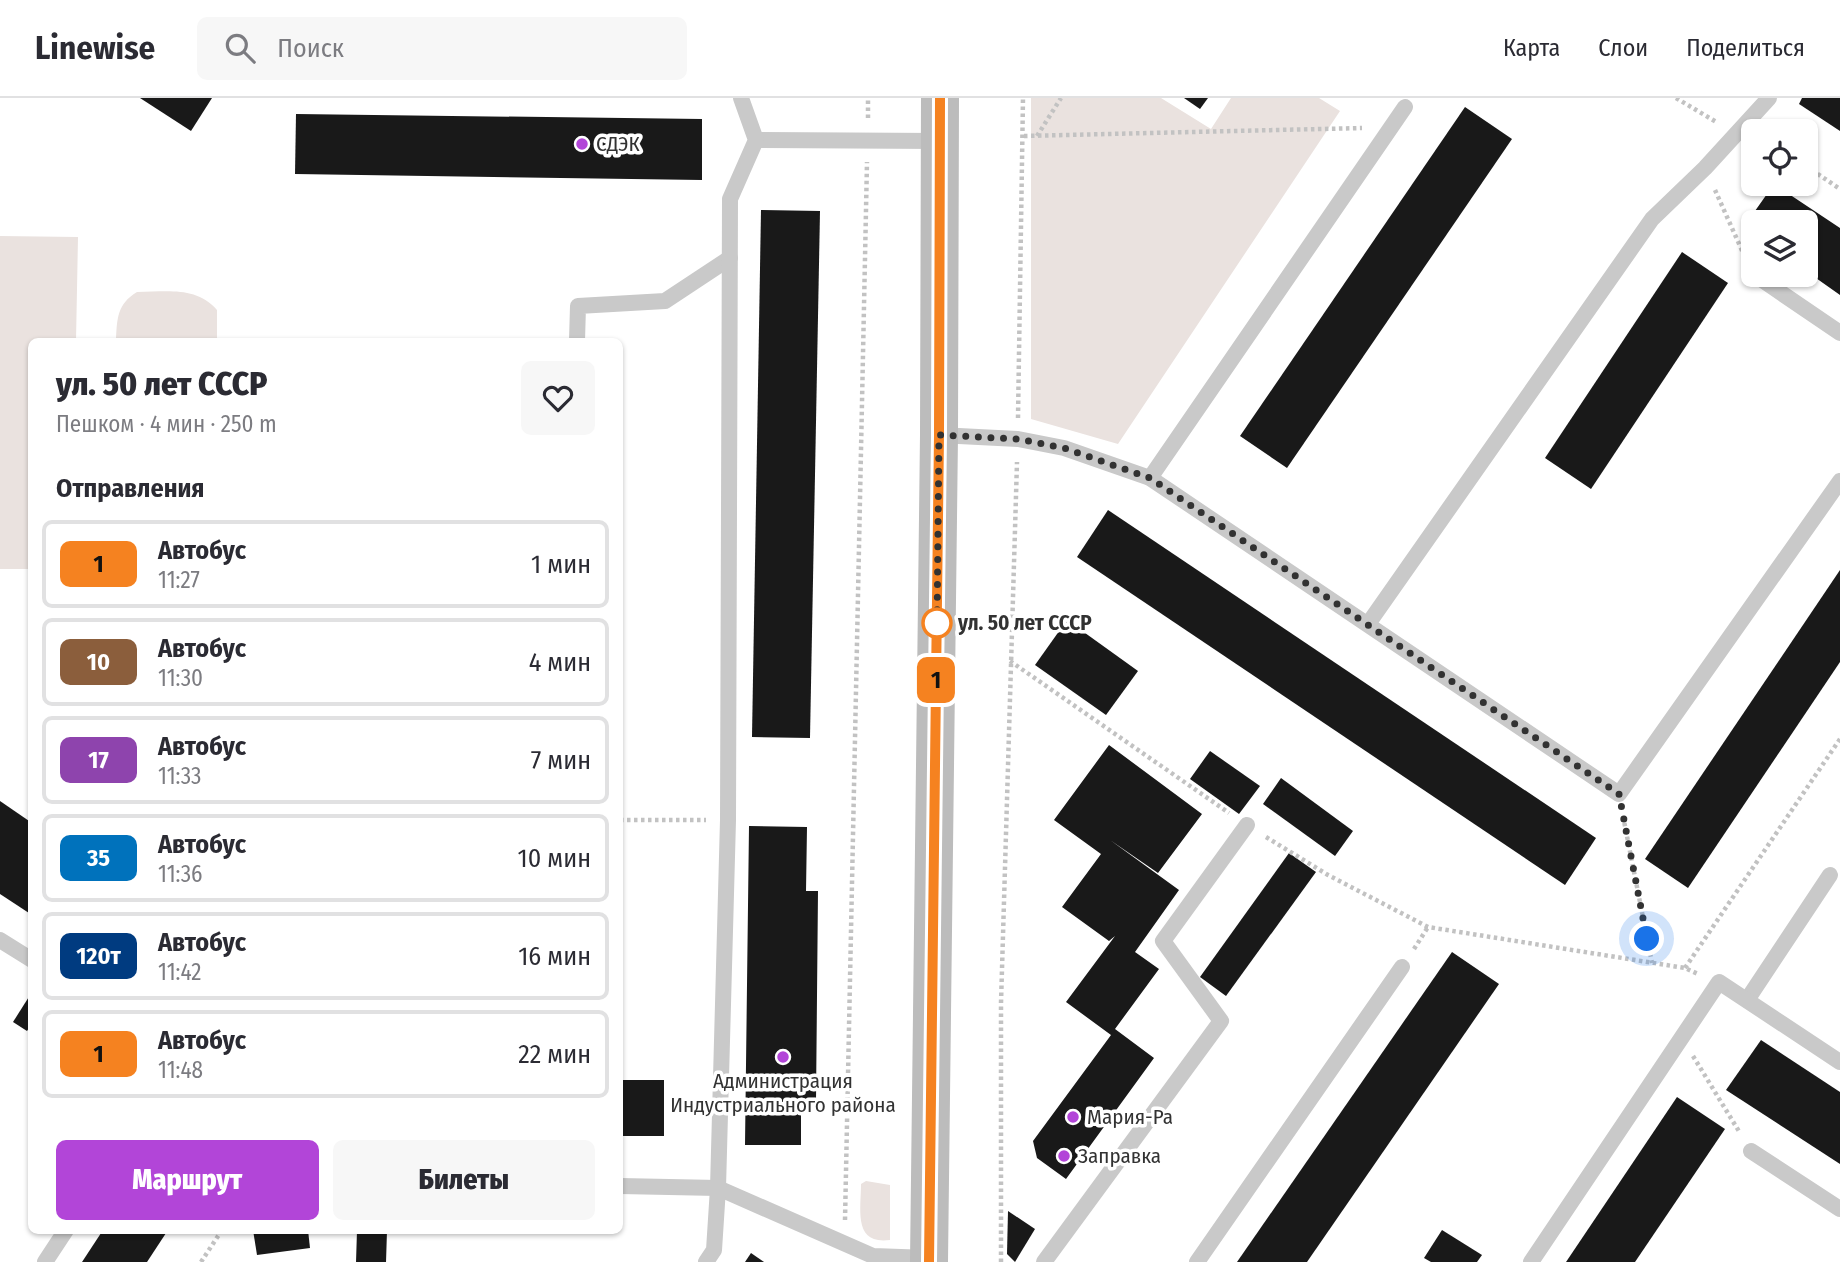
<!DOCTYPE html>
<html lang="ru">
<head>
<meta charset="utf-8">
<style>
	body { margin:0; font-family:"Fira Sans Condensed",sans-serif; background:#f7f7f7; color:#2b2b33; height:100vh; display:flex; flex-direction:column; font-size:26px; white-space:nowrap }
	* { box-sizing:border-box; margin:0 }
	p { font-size:23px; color:#7c7c81 }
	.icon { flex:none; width:38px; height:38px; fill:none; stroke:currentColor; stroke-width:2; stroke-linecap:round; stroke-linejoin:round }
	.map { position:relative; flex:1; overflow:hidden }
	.details { position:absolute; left:28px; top:240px; width:595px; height:896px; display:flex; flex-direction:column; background:#fff; border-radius:10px; box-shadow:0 2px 5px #0004 }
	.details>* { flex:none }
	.badge { padding:0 14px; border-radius:10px; font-size:24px; line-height:46px }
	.buttons { position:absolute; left:1741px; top:21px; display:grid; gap:14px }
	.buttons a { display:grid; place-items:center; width:77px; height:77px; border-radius:10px; background:#fff; box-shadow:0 2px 5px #0004; font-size:35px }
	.you { position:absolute; width:35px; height:35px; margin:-18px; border:5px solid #fff; border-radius:50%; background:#1a73e8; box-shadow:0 0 0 10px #1a73e833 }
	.map>.badge { position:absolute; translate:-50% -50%; box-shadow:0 0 0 4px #fff }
	h2 { padding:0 28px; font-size:26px; line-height:63px }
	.round { display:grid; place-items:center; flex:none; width:74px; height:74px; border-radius:10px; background:#f7f7f7 }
	.summary { display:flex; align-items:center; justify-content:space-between; height:119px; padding:0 28px }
	h1 { font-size:33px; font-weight:800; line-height:52px }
	.primary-button { display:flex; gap:14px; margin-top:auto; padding:14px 28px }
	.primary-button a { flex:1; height:80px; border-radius:10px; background:#b245d8; color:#fff; font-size:28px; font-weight:800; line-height:80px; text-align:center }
	.primary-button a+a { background:#f7f7f7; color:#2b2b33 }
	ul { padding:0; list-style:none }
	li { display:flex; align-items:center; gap:21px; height:88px; margin:0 14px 10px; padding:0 14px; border:4px solid #e1e1e2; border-radius:10px }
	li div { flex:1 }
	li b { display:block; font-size:26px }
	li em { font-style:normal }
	li .badge { min-width:77px; font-weight:700; text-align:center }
	header { display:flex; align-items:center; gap:42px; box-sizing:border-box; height:98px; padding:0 35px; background:#fff; border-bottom:2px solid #e1e1e2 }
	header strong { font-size:33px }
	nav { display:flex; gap:38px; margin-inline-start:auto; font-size:24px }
	.search { width:490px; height:63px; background:#f7f7f7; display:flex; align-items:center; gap:18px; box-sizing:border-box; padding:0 24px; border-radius:10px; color:#7c7c81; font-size:26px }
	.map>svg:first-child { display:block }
	.green { fill:#eae2df }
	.building { fill:#191919 }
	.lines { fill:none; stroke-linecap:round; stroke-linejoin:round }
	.path { stroke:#c2c2c2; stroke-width:4.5; stroke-dasharray:3.5 3.5; stroke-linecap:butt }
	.lane { stroke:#c9c9c9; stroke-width:16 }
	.secondary { stroke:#bcbcbc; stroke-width:38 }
	.line-casing { stroke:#fff; stroke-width:16 }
	.line { stroke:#f58220; stroke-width:10 }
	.walk { stroke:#323232; stroke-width:7; stroke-dasharray:0 12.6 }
	.poi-dot { fill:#b245d8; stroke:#fff; stroke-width:2.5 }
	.stop-dot { fill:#fff; stroke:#f58220; stroke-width:3.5 }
	.labels { text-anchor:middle; stroke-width:7; stroke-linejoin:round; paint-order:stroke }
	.poi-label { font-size:21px; fill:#323232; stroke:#fff; text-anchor:start }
	.stop-label { font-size:21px; font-weight:bold; fill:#323232; stroke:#fff; text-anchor:start }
</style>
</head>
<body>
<header>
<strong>Linewise</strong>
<div class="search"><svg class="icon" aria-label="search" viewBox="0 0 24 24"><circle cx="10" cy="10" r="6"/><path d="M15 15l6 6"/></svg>Поиск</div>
<nav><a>Карта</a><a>Слои</a><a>Поделиться</a></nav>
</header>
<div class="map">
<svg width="1840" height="1164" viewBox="0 0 1840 1164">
	<rect width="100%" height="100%" fill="#fff"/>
	<g class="green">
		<polygon points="1031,0 1161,0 1211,31 1231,0 1319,0 1340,13 1118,346 1031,321"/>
		<polygon points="0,138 78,139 76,243 32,243 31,471 0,471"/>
		<path d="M137,194C167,194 196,188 217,212V243H116C117,221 117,206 137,194Z"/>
		<path d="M866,1083L890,1087V1142C853,1147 861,1112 861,1086Z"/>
	</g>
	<g class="building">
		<polygon points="140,0 212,0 191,33"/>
		<polygon points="1184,0 1208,0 1200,11"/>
		<polygon points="1802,0 1840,0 1840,33 1799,6"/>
		<polygon points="1465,9 1512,41 1287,370 1240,338"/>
		<polygon points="296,16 702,21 702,82 295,76"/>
		<polygon points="1774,86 1840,130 1840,197 1806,173 1806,124 1754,124 1754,137 1743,130"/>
		<polygon points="761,112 820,113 810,640 752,639"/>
		<polygon points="1682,154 1728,185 1591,391 1545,360"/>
		<polygon points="1108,412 1596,740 1565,787 1077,459"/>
		<polygon points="1840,472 1840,564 1688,790 1645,761"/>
		<polygon points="1067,522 1138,573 1106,617 1035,567"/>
		<polygon points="1109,647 1202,716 1158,775 1110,742 1179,792 1135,854 1159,871 1115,931 1154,960 1066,1081 1037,1060 1033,1043 1111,937 1066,904 1115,838 1109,843 1062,809 1101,756 1054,722"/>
		<polygon points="1210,653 1260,688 1239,716 1190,681"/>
		<polygon points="1281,680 1353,733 1335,758 1263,706"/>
		<polygon points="0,703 32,725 32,817 0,796"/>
		<polygon points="749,728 807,729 806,793 818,793 816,1003 801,1003 801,1047 745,1047"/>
		<polygon points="1289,755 1316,774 1226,898 1200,879"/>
		<polygon points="1452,854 1499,886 1307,1164 1237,1164"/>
		<polygon points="32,894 32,926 27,933 13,924"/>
		<polygon points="1761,942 1840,994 1840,1066 1726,992"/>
		<rect x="620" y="982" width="44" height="56"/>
		<polygon points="1677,999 1725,1031 1635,1164 1566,1164"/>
		<polygon points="1008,1113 1035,1131 1015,1164 1007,1156"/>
		<polygon points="103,1132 168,1132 147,1164 82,1164"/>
		<polygon points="253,1132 308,1132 310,1150 257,1157"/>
		<polygon points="357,1132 387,1132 386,1164 356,1164"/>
		<polygon points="1442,1132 1482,1157 1477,1164 1431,1164 1424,1160"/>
		<polygon points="751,1155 764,1164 745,1164"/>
	</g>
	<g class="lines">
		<g class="path">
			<polyline points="1676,0 1718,25"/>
			<polyline points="868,20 868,0"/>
			<polyline points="1024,38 1362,30"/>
			<polyline points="1037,38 1061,0"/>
			<polyline points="1806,68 1840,91"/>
			<polyline points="1715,92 1744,157"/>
			<polyline points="1018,320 1023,0"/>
			<polyline points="1010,563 1229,715"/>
			<polyline points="1623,718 1652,865"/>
			<polyline points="620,722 706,722"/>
			<polyline points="1266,739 1328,777 1428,829 1685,870 1698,876"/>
			<polyline points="1414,851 1428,829"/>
			<polyline points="1685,870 1840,641"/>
			<polyline points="1693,958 1740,1035"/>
			<polyline points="845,1122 867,64"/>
			<polyline points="201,1164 222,1132"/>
			<polyline points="1001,1164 1001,905 1017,364"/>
		</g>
		<g class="lane">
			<polyline points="756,42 939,43"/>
			<polyline points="1755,177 1840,235"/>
			<polyline points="577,243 578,208 665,203 730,160"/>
			<polyline points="939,337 1018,341 1064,350 1150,380 1619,696 1840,383"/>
			<polyline points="1150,380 1405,9"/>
			<polyline points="1368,526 1652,121 1705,70 1769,0"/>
			<polyline points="0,842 32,862"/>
			<polyline points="1747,902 1830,777"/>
			<polyline points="1751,1053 1840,1111"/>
			<polyline points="620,1088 718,1090 873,1158 929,1160"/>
			<polyline points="45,1164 66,1132"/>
			<polyline points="706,1164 714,1152 718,1090 728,722 730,101 756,42 741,0"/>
			<polyline points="1044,1164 1221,923 1163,843 1247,727"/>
			<polyline points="1197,1164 1402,869"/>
			<polyline points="1531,1164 1719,884 1840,964"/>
		</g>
		<polyline class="secondary" points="929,1164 939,337 940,0"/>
	</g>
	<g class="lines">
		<g class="line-casing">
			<polyline id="line" points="929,1164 939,337 940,0"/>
		</g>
		<use href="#line" class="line"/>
		<polyline class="walk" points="937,525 937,531 939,337 1018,341 1064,350 1150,380 1619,696 1647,841"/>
	</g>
	<g class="poi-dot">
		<circle cx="582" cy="46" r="7"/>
		<circle cx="783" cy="959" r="7"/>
		<circle cx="1073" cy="1019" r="7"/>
		<circle cx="1064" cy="1058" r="7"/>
	</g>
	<circle class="stop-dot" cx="937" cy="525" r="14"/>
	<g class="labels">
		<g class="poi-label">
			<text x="596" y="53">СДЭК</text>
			<text x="783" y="990" text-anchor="middle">Администрация<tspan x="783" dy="24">Индустриального района</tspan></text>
			<text x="1087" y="1026">Мария-Ра</text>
			<text x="1078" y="1065">Заправка</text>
		</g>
		<g class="stop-label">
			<text x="958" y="532">ул. 50 лет СССР</text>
		</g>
	</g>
</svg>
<div class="buttons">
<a><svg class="icon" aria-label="locate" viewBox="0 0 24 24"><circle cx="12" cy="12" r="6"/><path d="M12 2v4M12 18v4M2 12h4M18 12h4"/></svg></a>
<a><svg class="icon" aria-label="layers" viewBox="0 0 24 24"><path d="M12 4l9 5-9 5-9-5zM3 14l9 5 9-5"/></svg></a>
</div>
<div class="you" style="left:1647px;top:841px"></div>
<b class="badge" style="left:936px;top:582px;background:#f58220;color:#111">1</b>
<section class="details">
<div class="summary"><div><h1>ул. 50 лет СССР</h1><p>Пешком · 4 мин · 250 m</p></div><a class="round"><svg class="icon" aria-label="heart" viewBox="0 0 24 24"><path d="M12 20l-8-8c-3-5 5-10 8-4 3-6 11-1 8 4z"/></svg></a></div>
<h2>Отправления</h2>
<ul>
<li><span class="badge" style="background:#f58220;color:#111">1</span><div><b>Автобус</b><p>11:27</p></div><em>1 мин</em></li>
<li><span class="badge" style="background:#8b5e3c;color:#fff">10</span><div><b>Автобус</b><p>11:30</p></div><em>4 мин</em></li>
<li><span class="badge" style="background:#8e44ad;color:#fff">17</span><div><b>Автобус</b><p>11:33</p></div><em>7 мин</em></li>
<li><span class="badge" style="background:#0072bc;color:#fff">35</span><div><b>Автобус</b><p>11:36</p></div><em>10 мин</em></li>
<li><span class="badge" style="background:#003b80;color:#fff">120т</span><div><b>Автобус</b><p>11:42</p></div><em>16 мин</em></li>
<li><span class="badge" style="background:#f58220;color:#111">1</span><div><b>Автобус</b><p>11:48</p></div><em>22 мин</em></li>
</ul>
<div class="primary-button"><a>Маршрут</a><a>Билеты</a></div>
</section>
</div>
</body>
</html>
